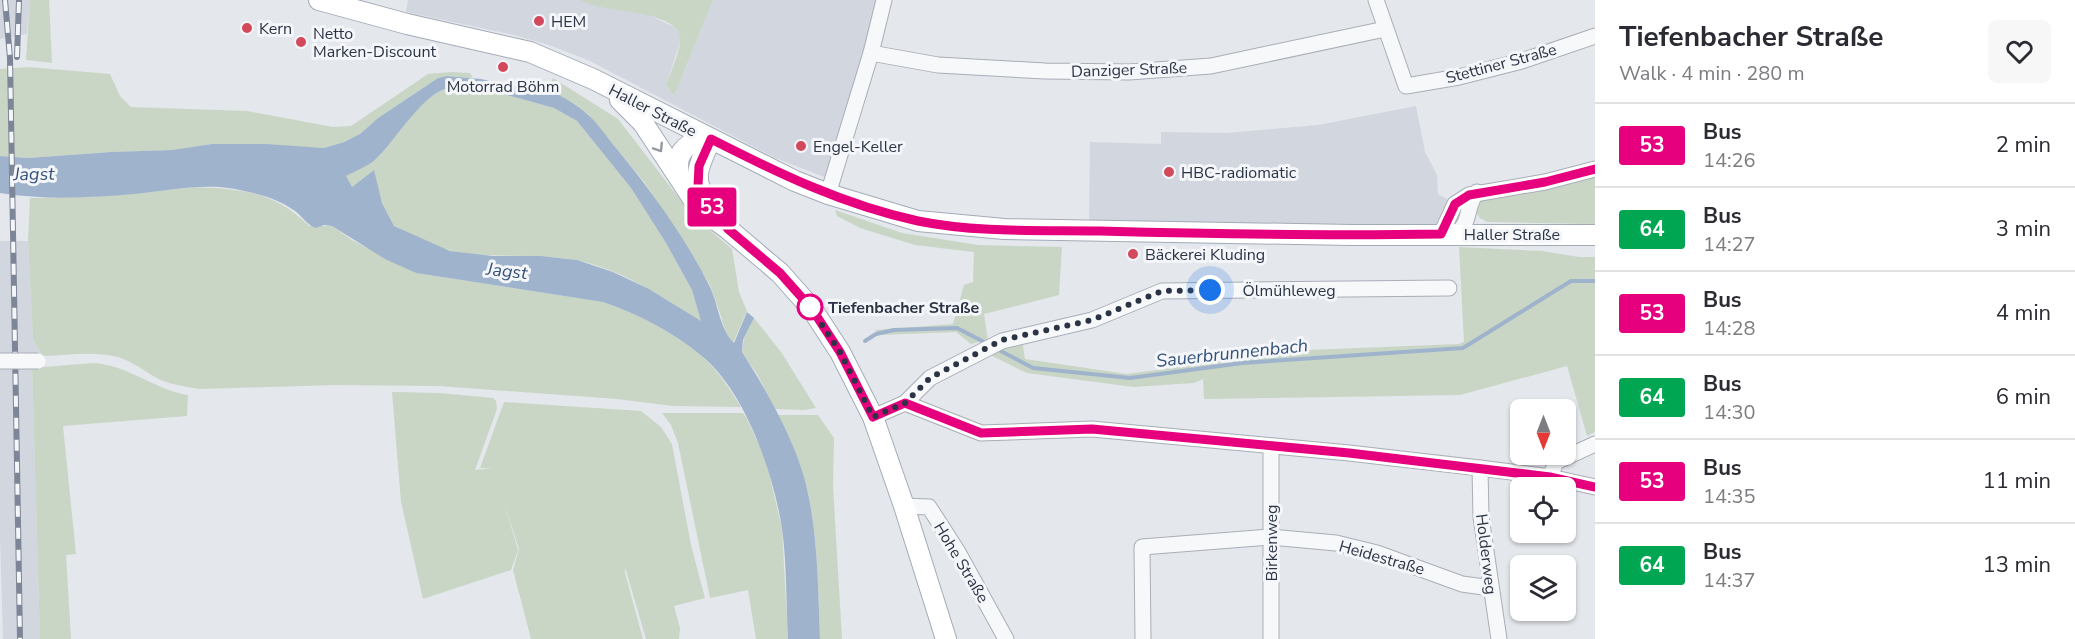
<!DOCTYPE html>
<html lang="en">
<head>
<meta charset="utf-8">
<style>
	body { margin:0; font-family:"Nunito Sans",sans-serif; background:#f7f7f7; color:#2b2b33; height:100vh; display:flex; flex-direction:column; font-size:22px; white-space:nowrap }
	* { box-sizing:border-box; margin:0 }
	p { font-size:20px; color:#7c7c81 }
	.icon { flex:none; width:33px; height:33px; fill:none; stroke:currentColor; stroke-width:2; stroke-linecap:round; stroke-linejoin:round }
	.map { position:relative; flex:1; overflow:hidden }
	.sheet { display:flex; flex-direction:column; background:#fff; width:480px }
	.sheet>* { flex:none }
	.badge { padding:0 12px; border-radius:4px; font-size:21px; line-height:39px }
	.needle { width:39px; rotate:180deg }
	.fabs { position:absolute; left:1510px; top:399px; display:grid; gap:12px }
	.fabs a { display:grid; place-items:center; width:66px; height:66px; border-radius:9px; background:#fff; box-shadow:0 2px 4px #0004; font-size:30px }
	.you { position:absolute; width:30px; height:30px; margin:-15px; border:4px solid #fff; border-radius:50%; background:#1a73e8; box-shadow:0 0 0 9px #1a73e833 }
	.map>.badge { position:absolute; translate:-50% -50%; box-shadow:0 0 0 3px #fff }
	.round { display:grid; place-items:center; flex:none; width:63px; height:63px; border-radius:9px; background:#f7f7f7 }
	.overview { display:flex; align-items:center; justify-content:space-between; height:102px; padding:0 24px }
	h1 { font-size:28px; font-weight:700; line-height:45px }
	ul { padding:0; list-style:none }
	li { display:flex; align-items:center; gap:18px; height:84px; padding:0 24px; border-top:2px solid #e1e1e2 }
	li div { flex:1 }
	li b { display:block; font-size:22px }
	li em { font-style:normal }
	li .badge { min-width:66px; font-weight:700; text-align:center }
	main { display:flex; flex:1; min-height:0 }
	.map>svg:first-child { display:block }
	.built { fill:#d2d6de }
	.green { fill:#c9d6c5 }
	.water { fill:#9fb4cc; fill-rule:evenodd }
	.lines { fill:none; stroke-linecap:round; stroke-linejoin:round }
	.stream { stroke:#9fb4cc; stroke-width:4 }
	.minor-casing { stroke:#a9aeb7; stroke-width:17 }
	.major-casing { stroke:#a3abb8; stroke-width:22 }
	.minor { stroke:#f7f8fa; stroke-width:15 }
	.major { stroke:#fff; stroke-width:20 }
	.rail-casing { stroke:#7d8696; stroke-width:6 }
	.rail { stroke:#f4f6f9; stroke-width:4; stroke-dasharray:11; stroke-linecap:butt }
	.minor-bridge-casing { stroke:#a9aeb7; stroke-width:17; stroke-linecap:butt }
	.minor-bridge { stroke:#f7f8fa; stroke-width:15 }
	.oneway { stroke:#959aa2 }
	.line-casing { stroke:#fff; stroke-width:14 }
	.line { stroke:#e6007e; stroke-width:9 }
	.walk { stroke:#2b3445; stroke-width:6; stroke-dasharray:0 10.8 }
	.poi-dot { fill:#d1495b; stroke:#f4f6f9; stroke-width:2 }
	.stop-dot { fill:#fff; stroke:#e6007e; stroke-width:3 }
	.labels { text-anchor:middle; stroke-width:6; stroke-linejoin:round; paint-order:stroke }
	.poi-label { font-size:16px; fill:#2b3445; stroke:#f4f6f9; text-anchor:start }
	.street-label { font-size:16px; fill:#2b3445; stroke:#f4f6f9 }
	.stop-label { font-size:16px; font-weight:bold; fill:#2b3445; stroke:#f4f6f9; text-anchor:start }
	.water-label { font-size:18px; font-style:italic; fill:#34527a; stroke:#f4f6f9 }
</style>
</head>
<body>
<main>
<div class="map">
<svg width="1595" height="639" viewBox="0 0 1595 639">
	<rect width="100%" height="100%" fill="#e4e7ec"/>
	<g class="built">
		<polygon points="0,0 30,0 27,34 0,39"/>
		<polygon points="408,0 579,0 604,7 629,10 651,16 674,27 680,34 680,42 666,85 674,96 713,0 884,0 832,180 773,157 590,61 549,45 514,35 406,12"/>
		<polygon points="1416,106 1425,152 1437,175 1438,194 1455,204 1452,229 1089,223 1090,142 1161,144 1161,132 1227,133 1318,125"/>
		<polygon points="0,241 28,241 33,340 43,356 32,368 40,639 3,639 0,537"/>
	</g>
	<g class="green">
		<polygon points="30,0 49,0 52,63 26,60"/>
		<path d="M579,0H713L674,96L666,85C670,74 682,47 680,36C676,15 623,11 605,8C596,6 587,3 579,0Z"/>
		<polygon points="28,67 110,74 120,96 131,107 247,111 333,127 351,126 428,74 450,72 470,73 473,78 448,76 438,78 378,118 360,134 344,142 324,148 212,144 172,150 111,152 28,158 0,156 0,69"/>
		<polygon points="553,78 618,119 692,215 732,249 739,292 747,311 733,343 726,335 721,316 710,285 681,237 645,183 588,114 548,89"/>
		<path d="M453,87L469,92L490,91L518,98L554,108L577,121L631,188L666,243L692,290L702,322C663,298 621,268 575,260C534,253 493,259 452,251C434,247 411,234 394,226L382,203L373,171L352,187L345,176C355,171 367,167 375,160C396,141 423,89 453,87Z"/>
		<polygon points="1595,169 1595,224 1487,222 1480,218 1470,204 1472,198"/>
		<path d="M194,187C241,189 274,191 309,226H332L352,240L416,273L603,302C635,312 680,336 705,359C720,373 730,390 741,407L673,406L617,399L439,386L334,385L200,389C187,387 175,385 163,381C147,374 135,362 118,357C95,351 67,355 43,356L33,340L28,241L30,198C85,198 139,193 194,187Z"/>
		<polygon points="835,210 902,233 978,245 1062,247 1059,295 984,314 988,340 971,344 956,332 882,335 875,330 953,324 964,285 973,282 974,252 915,245 860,228 837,216"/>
		<polygon points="1459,247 1542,251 1579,257 1595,257 1595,432 1587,436 1567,366 1460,395 1204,399 1203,379 1194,383 1133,387 1027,373 988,354 1022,340 1025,359 1127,374 1171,368 1185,356 1203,356 1204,354 1459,344 1464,342"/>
		<polygon points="754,318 781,352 816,408 804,410 775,409 757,374 742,352 744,339"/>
		<path d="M93,363C129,365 152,389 188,395L187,416L63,426L76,554L66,555L71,639H40L32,368Z"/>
		<polygon points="392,392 439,393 493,398 496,401 497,409 475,470 492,468 480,468 504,402 641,411 661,427 672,444 691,545 705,598 674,606 680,628 679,639 646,639 625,567 625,573 643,639 531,639 513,570 519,549 504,503 518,550 511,570 423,599 401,502"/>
		<polygon points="662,413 743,413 747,419 766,460 782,529 788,639 756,639 748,590 710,598 678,443 671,425"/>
		<path d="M778,415H818L834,438L833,486L842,639H820C818,587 818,534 806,483C800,460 789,436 778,415Z"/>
	</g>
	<path class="water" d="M447,76L481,79L520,88L535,94L539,84C555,93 572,101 586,113C597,122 606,136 616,148C650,189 685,237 709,285C718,302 720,331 734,343L747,312L754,318L743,340L742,352C765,388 796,442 806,484C818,534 818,587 820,639H788C786,603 787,565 782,529C774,475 746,393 703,357C675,333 638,314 603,302L416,273L385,259L332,226L324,225L316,228C307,225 303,217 295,211C278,198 255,193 235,189C201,183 167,191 134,194C89,198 44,200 0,193V156L28,158L111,152L172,150L212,144H266L324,148L344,142L360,134L378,118L438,78ZM453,87L469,92L490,91L518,98L554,108L577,121L631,188L666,243L692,290L701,321L649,289L613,272L577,260L541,256H493L450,251L394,226L382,203L374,170L352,187L346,176C355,171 367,167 375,160C396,141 424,89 453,87Z"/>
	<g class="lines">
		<g class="stream">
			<polyline points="865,341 876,334 894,330 957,328 986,343"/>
			<polyline points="995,348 1033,368 1130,378 1242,363 1463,348 1571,281 1595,281"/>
		</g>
		<g class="minor-casing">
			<g id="minor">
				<polyline points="1376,0 1406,86 1459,77 1522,61 1595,36"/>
				<polyline points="871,53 938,65 1045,71 1129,72 1211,66 1385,29"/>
				<polyline points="828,194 871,53 884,0"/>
				<path d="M1453,231L1455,234C1472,224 1465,206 1477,192"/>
				<polyline points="1441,234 1455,204 1469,195 1545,182 1595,169"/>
				<polyline points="905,403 930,378 1002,341 1092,320 1162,291 1449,288"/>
				<polyline points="873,417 905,403 981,433 1092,429 1349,453 1480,468 1550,477 1595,487"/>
				<polyline points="1271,447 1271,639"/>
				<polyline points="1480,468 1481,517 1499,639"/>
				<polyline points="1550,477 1556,462 1595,444"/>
				<polyline points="904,506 929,507 958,552 1006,639"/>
				<polyline points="1143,639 1142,547 1270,537 1336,543 1377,553 1462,584 1491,588"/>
			</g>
		</g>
		<g class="major-casing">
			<g id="major">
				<polyline points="319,0 407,24 530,52 593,79 795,181 828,194 918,221 1004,229 1351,235 1595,235"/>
				<polyline points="620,100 643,123 693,199 706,213 728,229 780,273 812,309 840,352 873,417 904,506 946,639"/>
				<path d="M680,179C673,155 684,145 705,136"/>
				<path d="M710,205C689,180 699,165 711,139"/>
			</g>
		</g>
		<use href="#minor" class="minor"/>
		<use href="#major" class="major"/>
		<g class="rail-casing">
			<g id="rail">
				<polyline points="5,0 10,58 20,639"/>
				<polyline points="17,57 19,0"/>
			</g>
		</g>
		<use href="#rail" class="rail"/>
		<g class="minor-bridge-casing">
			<polyline id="minor-bridge" points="0,361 38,361"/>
		</g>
		<use href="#minor-bridge" class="minor-bridge"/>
	</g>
	<defs><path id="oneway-chevron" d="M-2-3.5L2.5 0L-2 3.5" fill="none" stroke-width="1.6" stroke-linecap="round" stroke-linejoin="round" transform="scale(1.5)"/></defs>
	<use class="oneway" href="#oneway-chevron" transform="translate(659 148) rotate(57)"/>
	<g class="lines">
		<g class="line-casing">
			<path id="line" d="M1595,169L1545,182L1469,195L1455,204L1441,234C1327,236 1213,234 1100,231C1040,230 977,233 918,221C844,205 778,173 711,139L699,166L698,186L702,195L728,229L780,273L812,309L840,352L873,417L905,403L981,433L1092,429L1349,453L1458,466L1550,477L1595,487"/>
		</g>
		<use href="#line" class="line"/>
		<polyline class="walk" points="810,307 840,352 873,417 905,403 930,378 1002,340 1092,320 1162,291 1210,290"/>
	</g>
	<g class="poi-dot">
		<circle cx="539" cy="21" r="6"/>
		<circle cx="247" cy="28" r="6"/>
		<circle cx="301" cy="42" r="6"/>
		<circle cx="503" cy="67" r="6"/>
		<circle cx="801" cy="146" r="6"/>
		<circle cx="1169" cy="172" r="6"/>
		<circle cx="1133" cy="254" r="6"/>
	</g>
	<circle class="stop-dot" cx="810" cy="307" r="12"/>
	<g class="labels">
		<g class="poi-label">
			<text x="551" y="27">HEM</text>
			<text x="259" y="34">Kern</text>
			<text x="313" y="39">Netto<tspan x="313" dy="18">Marken-Discount</tspan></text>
			<text x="503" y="92" text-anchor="middle">Motorrad Böhm</text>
			<text x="813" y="152">Engel-Keller</text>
			<text x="1181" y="178">HBC-radiomatic</text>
			<text x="1145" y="260">Bäckerei Kluding</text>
		</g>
		<g class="street-label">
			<text transform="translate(1501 63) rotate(-15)" y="6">Stettiner Straße</text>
			<text transform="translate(1129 69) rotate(-2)" y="6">Danziger Straße</text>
			<text transform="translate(653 110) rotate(27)" y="6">Haller Straße</text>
			<text x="1512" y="240">Haller Straße</text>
			<text x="1289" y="296">Ölmühleweg</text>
			<text transform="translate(1271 543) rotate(-90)" y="6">Birkenweg</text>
			<text transform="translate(1487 554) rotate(83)" y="6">Holderweg</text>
			<text transform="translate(1382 557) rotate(16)" y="6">Heidestraße</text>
			<text transform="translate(962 562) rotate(59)" y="6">Hohe Straße</text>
		</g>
		<g class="stop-label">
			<text x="828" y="313">Tiefenbacher Straße</text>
		</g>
		<g class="water-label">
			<text transform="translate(34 174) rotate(-1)" y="6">Jagst</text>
			<text transform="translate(507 271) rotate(6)" y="6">Jagst</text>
			<text transform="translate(1232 353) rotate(-6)" y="6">Sauerbrunnenbach</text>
		</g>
	</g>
</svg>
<div class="fabs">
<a><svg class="needle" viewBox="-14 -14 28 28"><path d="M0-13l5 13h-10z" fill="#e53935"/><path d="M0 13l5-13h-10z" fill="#7c7c81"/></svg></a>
<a><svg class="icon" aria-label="locate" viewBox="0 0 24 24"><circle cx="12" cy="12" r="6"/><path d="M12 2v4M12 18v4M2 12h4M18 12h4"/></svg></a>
<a><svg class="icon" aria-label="layers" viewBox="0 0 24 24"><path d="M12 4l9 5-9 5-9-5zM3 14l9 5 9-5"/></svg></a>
</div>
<div class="you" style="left:1210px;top:290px"></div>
<b class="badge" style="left:712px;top:207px;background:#e6007e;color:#fff">53</b>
</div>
<section class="sheet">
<div class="overview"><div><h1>Tiefenbacher Straße</h1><p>Walk · 4 min · 280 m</p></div><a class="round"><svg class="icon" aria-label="heart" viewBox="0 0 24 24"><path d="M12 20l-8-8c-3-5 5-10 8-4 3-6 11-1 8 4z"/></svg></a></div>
<ul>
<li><span class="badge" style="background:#e6007e;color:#fff">53</span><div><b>Bus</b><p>14:26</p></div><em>2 min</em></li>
<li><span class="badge" style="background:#00a651;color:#fff">64</span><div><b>Bus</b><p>14:27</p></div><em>3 min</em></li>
<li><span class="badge" style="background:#e6007e;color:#fff">53</span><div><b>Bus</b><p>14:28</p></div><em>4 min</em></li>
<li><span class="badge" style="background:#00a651;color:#fff">64</span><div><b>Bus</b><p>14:30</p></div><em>6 min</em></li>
<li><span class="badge" style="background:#e6007e;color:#fff">53</span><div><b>Bus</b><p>14:35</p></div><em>11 min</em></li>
<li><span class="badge" style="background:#00a651;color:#fff">64</span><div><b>Bus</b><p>14:37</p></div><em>13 min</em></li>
</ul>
</section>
</main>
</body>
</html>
